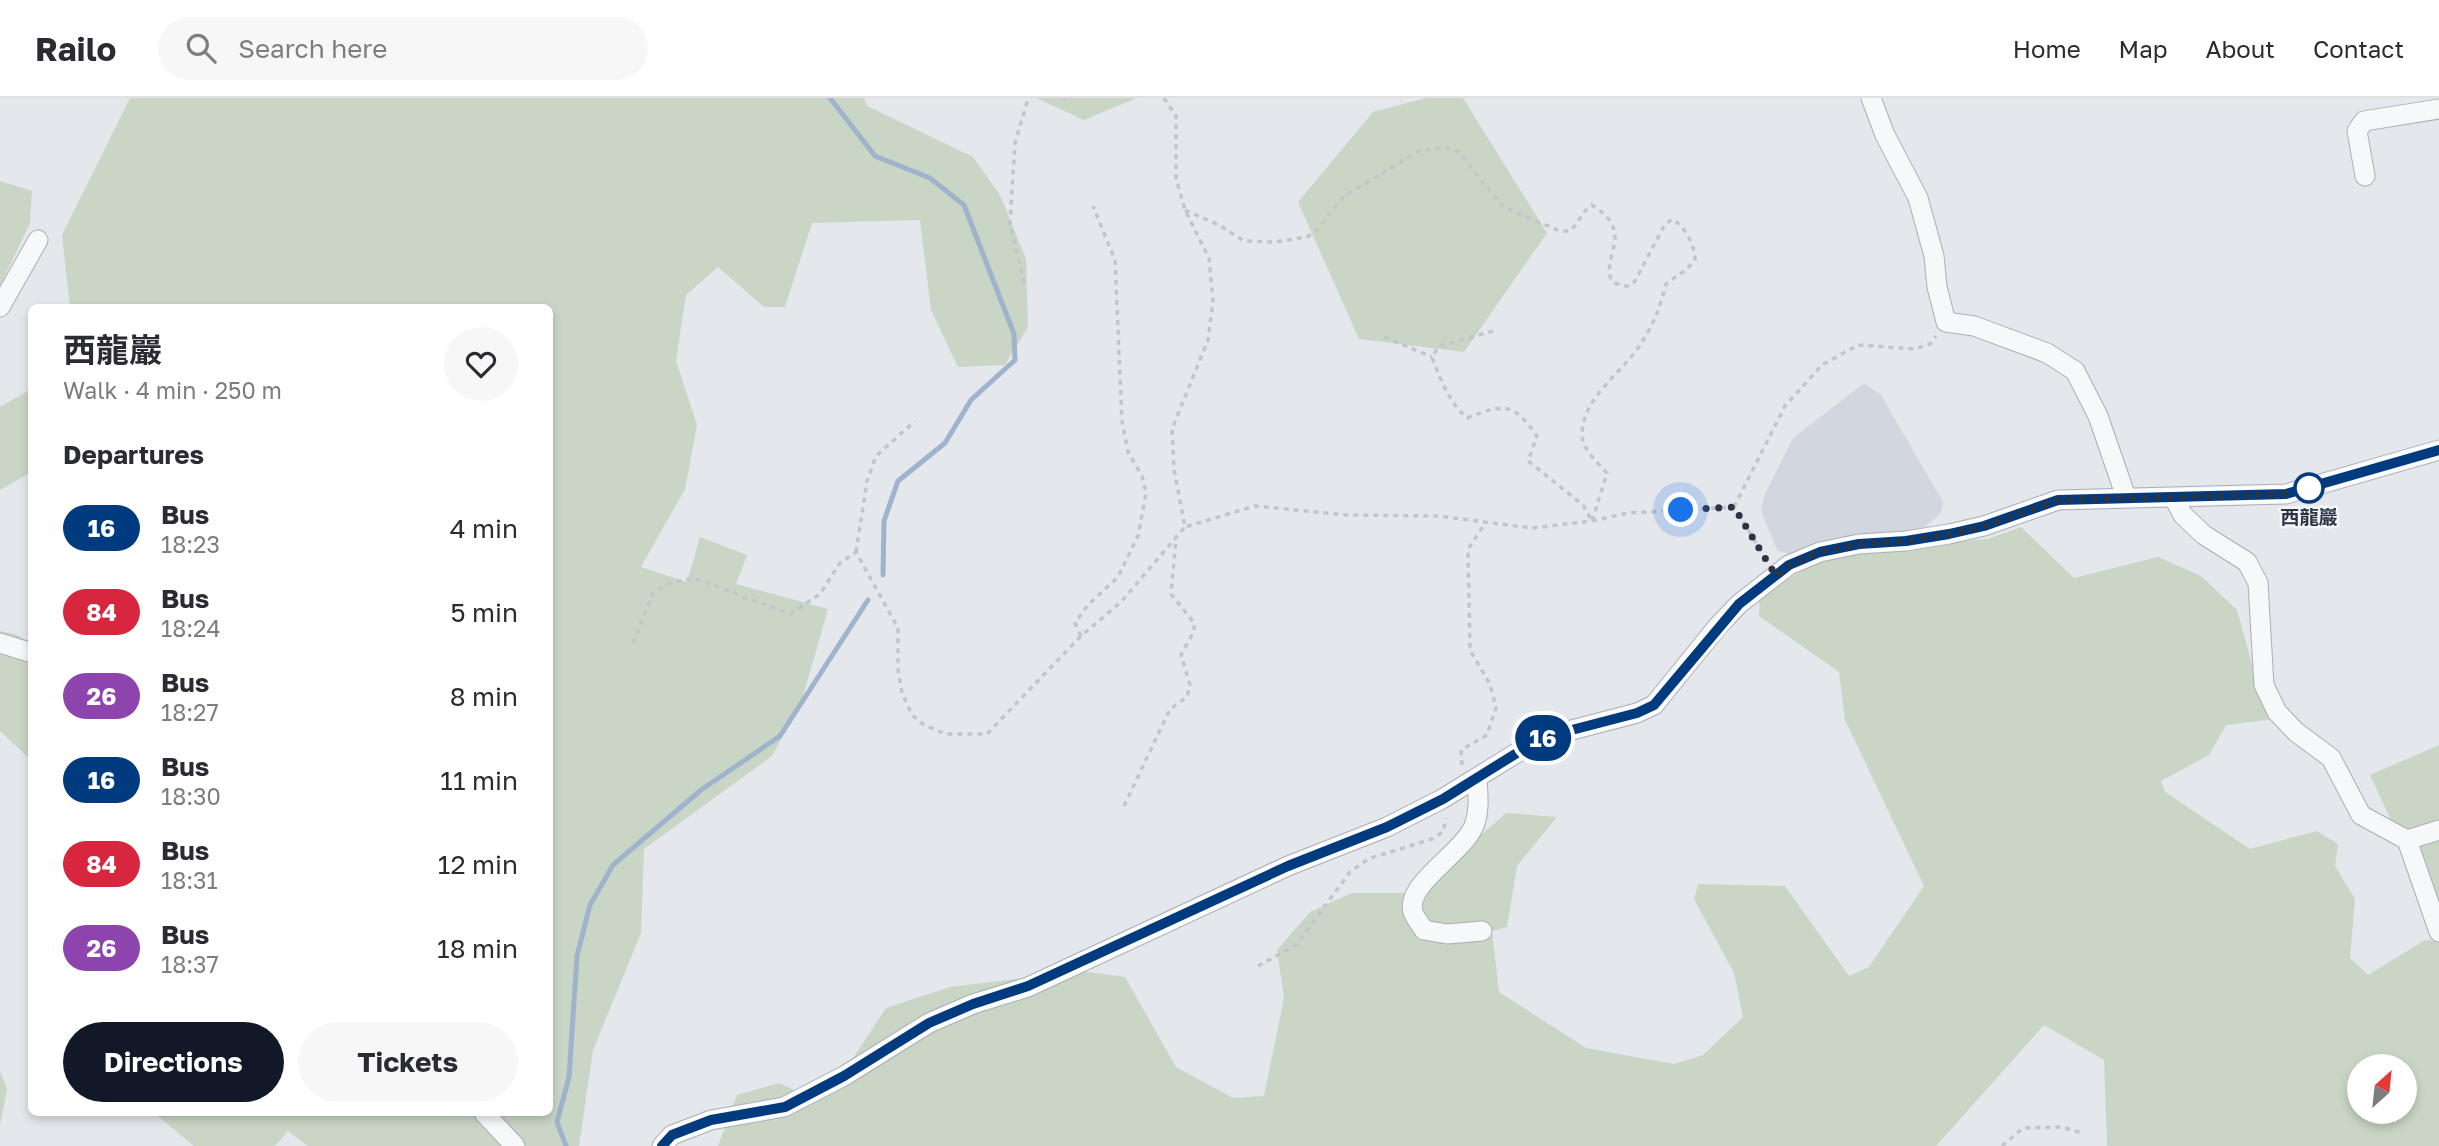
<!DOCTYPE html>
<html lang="en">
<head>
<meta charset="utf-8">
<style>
	body { margin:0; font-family:"Golos Text","Noto Sans TC",sans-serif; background:#f7f7f7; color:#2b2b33; height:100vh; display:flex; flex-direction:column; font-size:26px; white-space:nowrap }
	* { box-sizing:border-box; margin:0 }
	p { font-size:23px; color:#7c7c81 }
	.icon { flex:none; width:38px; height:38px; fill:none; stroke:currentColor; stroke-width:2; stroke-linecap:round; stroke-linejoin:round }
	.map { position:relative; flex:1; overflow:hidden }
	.panel { position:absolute; left:28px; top:206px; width:525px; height:812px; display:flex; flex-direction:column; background:#fff; border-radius:10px; box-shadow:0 4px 10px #0003 }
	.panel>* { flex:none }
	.badge { padding:0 14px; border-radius:23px; font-size:24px; line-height:46px }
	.needle { width:46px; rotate:27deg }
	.controls { position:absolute; left:2347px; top:956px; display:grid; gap:14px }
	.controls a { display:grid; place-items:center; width:70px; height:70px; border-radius:50%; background:#fff; box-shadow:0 4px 10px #0003; font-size:35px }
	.you { position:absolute; width:35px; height:35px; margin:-18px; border:5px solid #fff; border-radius:50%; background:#1a73e8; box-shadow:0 0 0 10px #1a73e833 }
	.map>.badge { position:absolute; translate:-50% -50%; box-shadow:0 0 0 4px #fff }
	h2 { padding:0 35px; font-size:26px; line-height:63px }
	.round { display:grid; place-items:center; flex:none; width:74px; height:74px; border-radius:37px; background:#f7f7f7 }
	.head { display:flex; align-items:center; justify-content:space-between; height:119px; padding:0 35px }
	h1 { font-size:33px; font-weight:700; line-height:52px }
	.action { display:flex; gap:14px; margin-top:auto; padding:14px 35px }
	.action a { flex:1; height:80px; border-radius:42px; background:#111827; color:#fff; font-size:28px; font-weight:700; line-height:80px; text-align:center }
	.action a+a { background:#f7f7f7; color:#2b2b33 }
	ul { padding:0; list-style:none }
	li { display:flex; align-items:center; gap:21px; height:84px; padding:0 35px }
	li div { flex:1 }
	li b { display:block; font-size:26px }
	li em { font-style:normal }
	li .badge { min-width:77px; font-weight:700; text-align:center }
	header { display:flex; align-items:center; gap:42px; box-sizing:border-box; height:98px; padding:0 35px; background:#fff; border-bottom:2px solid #e1e1e2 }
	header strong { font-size:33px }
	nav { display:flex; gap:38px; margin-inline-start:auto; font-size:24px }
	.search { width:490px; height:63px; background:#f7f7f7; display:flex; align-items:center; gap:18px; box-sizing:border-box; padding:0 24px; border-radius:38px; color:#7c7c81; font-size:26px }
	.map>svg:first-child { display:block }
	.built { fill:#d2d6de }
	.green { fill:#c9d6c5; fill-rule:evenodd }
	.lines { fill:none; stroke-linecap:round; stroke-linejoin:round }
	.stream { stroke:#9fb4cc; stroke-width:5 }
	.minor-casing { stroke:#a9aeb7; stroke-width:21 }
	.path { stroke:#c2c5cb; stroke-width:3.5; stroke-dasharray:5 5; stroke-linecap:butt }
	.minor { stroke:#f7f8fa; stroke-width:19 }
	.line-casing { stroke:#fff; stroke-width:16 }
	.line { stroke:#003b80; stroke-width:10 }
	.walk { stroke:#2b3445; stroke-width:7; stroke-dasharray:0 12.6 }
	.stop-dot { fill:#fff; stroke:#003b80; stroke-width:3.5 }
	.labels { text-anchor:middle; stroke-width:5; stroke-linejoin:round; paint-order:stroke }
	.stop-label { font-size:19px; font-weight:bold; fill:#2b3445; stroke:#f4f6f9 }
</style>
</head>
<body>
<header>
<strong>Railo</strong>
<div class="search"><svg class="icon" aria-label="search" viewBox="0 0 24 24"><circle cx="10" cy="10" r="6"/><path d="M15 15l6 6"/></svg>Search here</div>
<nav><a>Home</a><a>Map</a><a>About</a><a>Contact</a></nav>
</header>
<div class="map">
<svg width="2439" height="1048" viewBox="0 0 2439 1048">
	<rect width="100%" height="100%" fill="#e4e7ec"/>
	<polygon class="built" points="1864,285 1881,297 1943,404 1941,415 1920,433 1789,456 1777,452 1761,412 1765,396 1793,340"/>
	<g class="green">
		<polygon points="130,0 864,0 867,8 973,59 1000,97 1026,161 1028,229 1005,267 958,269 931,212 920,122 812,125 785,209 764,209 718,169 686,197 676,263 697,327 685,391 641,469 687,484 700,439 747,457 736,486 828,511 802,602 772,658 644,751 641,835 593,952 579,1048 308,1048 288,1033 275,1048 194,1048 154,1015 550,1015 550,210 70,210 62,137"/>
		<polygon points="1036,0 1137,0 1084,22"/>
		<polygon points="1426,0 1463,0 1547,135 1464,254 1359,241 1298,104 1373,14"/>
		<polygon points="0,83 32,93 30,125 0,188"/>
		<polygon points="31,291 31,374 0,392 0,309"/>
		<path d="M2021,429L2074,480L2158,459L2201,478L2237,512L2259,592L2275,621L2226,627L2209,657L2161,683L2165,694L2250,751L2317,733L2338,746L2335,768L2355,801L2350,860L2368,877L2425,842L2439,843V1048H2107L2104,962L2044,927L1936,1048H718L737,997L779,985L801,995L840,980L886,910L950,889L1081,873L1125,879L1176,969L1233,1000L1264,998L1284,900L1277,852L1310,814L1352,795H1416L1506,715L1557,719L1517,768L1507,829L1492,833L1499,894L1586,950L1674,966L1703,957L1743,919L1734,875L1694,801L1698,786L1785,788L1849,878L1869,869L1924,788L1845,622L1839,574L1759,518L1760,496L1839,453L1988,441ZM2359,968H2404V1013H2359Z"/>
		<polygon points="0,533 15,536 31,545 31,662 0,633"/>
		<polygon points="2439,647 2439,825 2370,677"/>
		<polygon points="0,973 7,991 0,1028"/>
	</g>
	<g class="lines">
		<g class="stream">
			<polyline points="830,0 875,58 930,80 964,107 1014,236 1015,262 971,302 945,345 898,383 884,423 883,477"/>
			<polyline points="566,1048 557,1024 569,979 577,858 590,807 613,767 701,692 780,638 868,502"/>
		</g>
		<g class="minor-casing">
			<g id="minor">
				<polyline points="1871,0 1885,37 1918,100 1934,158 1937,189 1946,224 1974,228 2047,255 2075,273 2098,318 2126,399"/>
				<polyline points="2365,78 2357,33 2364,23 2439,11"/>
				<polyline points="0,209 38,142"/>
				<polyline points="2174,400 2183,417 2204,437 2247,464 2258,485 2264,587 2277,614 2296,634 2331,660 2361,717 2407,742 2439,834"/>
				<polyline points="0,545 32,555"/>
				<path d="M1477,680C1478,697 1480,712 1474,728C1462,756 1405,786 1413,814C1415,820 1421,827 1424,832L1447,836L1482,833"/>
				<polyline points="2407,742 2439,732"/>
				<polyline points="484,1015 515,1048"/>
				<polyline points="662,1048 672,1037 711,1022 784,1009 844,978 929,925 973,906 1028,889 1288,768 1387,729 1442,701 1541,640 1637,615 1654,607 1718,528 1739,506 1789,467 1820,454 1859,446 1906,443 1949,436 1984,428 2058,402 2286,396 2439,352"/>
			</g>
		</g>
		<g class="path">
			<polyline points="1062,0 1067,0"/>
			<polyline points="1164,0 1176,18 1176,80 1185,112 1209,160 1213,203 1208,242 1172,331 1174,371 1185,429 1255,408 1347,417 1438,418 1532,430 1592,423 1628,415 1734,409 1766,461"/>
			<path d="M1185,112L1219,127L1244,143L1275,144L1307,139L1316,133L1344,98L1421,52L1447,50L1458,53L1503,109L1560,133H1570C1579,125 1582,113 1592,107C1604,115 1614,123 1615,138C1616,156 1594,188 1630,188L1635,183L1664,128L1672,121C1685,128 1695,147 1695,162L1687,171L1666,186C1659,213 1654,226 1638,250C1619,277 1584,299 1582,335C1581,350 1597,364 1607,375L1592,423"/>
			<polyline points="1024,185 1010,125 1015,45 1028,1 1031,0"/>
			<path d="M1493,233L1439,248L1432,259C1440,281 1449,304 1467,320C1504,306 1512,303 1537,338L1528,363L1583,407L1592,423"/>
			<polyline points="1384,239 1432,259"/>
			<polyline points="1734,409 1785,308 1822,267 1858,247 1914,251 1930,246 1936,238"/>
			<polyline points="856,454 867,383 876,358 915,323"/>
			<polyline points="1081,538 1075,525 1088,507 1118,479 1138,438 1146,395 1142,378 1128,354 1122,323 1115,162 1093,108"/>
			<polyline points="633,545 653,495 671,485 694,480 790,516 820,496 840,465 856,454 898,530 898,571 902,595 912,617 924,627 946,636 987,636 1081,538 1121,504 1185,429"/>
			<polyline points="1462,667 1461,652 1487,637 1496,610 1490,586 1470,552 1468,451 1486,424"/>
			<polyline points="1124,708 1170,611 1187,599 1190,587 1181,557 1193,535 1195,526 1171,496 1176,441"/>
			<polyline points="1258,868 1296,847 1350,774 1368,761 1432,741 1443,734 1446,720"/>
			<polyline points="2002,1048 2023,1030 2062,1029 2082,1035"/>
		</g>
		<use href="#minor" class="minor"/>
	</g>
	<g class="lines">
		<g class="line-casing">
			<polyline id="line" points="662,1048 672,1037 711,1022 785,1009 844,978 929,925 973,906 1028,888 1288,768 1387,729 1443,701 1541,640 1637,615 1654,607 1739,506 1789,467 1820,454 1859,446 1906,443 1949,436 1984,428 2058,402 2286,396 2439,352"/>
		</g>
		<use href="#line" class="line"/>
		<polyline class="walk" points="1681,412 1734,409 1776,478 1789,467 1820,454 1859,446 1906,443 1949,436 1984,428 2058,402 2286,396 2309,390"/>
	</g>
	<circle class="stop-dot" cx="2309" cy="390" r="14"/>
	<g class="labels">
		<g class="stop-label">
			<text x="2309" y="426">西龍巖</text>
		</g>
	</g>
</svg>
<div class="controls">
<a><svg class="needle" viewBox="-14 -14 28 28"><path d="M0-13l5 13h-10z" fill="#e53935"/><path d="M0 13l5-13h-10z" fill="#7c7c81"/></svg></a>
</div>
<div class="you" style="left:1681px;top:412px"></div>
<b class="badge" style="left:1543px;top:640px;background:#003b80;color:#fff">16</b>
<section class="panel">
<div class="head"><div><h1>西龍巖</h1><p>Walk · 4 min · 250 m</p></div><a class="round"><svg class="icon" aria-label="heart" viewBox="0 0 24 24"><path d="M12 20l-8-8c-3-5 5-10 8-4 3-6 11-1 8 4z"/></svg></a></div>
<h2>Departures</h2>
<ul>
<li><span class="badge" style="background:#003b80;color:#fff">16</span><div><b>Bus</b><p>18:23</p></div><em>4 min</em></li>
<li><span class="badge" style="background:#d7263d;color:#fff">84</span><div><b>Bus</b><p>18:24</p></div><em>5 min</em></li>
<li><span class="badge" style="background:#8e44ad;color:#fff">26</span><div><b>Bus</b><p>18:27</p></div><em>8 min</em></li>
<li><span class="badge" style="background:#003b80;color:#fff">16</span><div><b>Bus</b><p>18:30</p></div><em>11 min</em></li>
<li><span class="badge" style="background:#d7263d;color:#fff">84</span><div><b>Bus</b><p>18:31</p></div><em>12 min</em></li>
<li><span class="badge" style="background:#8e44ad;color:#fff">26</span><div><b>Bus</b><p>18:37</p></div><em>18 min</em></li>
</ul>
<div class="action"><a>Directions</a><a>Tickets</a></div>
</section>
</div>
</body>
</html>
